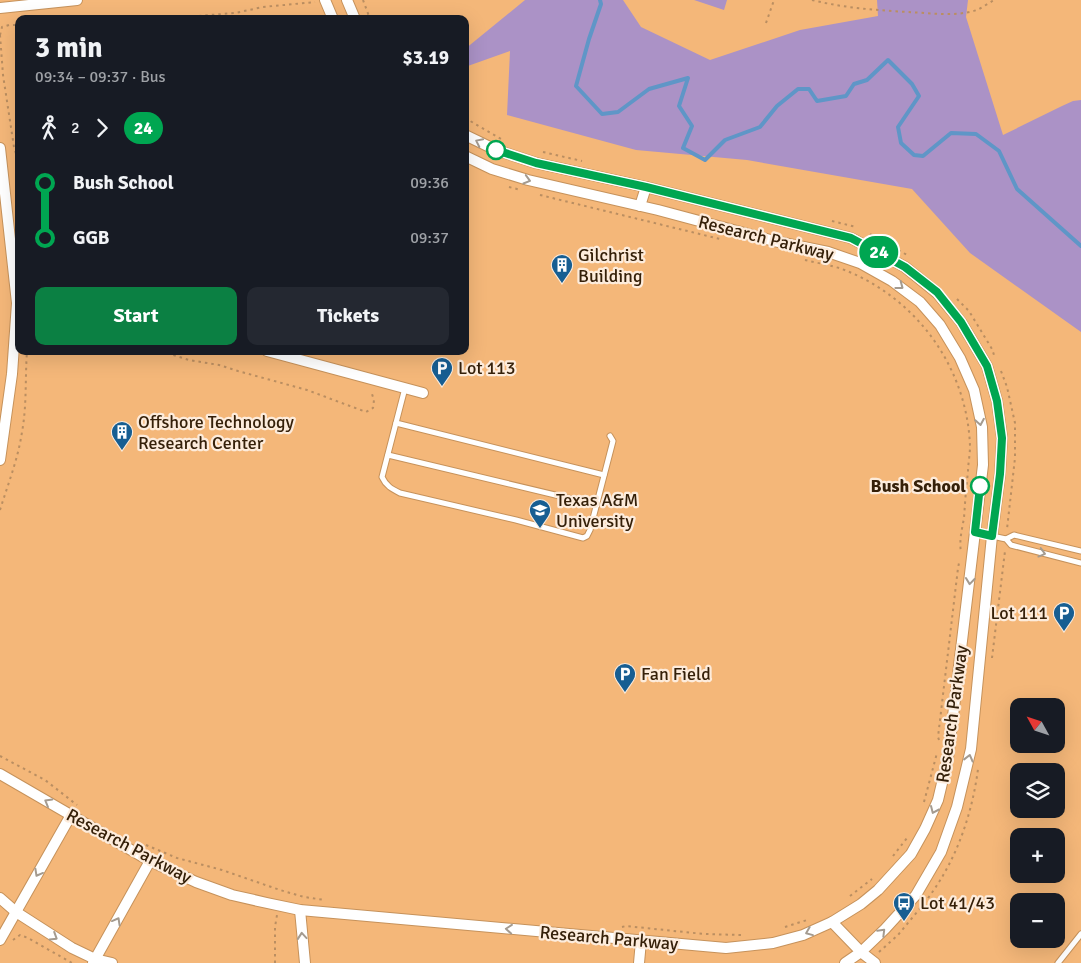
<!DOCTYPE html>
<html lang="en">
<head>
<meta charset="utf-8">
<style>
	body { margin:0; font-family:Signika,sans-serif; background:#242831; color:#f1f3f6; height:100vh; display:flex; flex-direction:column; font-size:19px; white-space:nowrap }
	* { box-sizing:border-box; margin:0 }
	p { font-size:16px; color:#9ea1a6 }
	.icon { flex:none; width:28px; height:28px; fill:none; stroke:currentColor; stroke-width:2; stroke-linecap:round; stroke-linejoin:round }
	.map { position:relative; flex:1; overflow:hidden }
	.details { position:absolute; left:15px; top:15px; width:454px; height:340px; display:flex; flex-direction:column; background:#171b24; border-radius:10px; box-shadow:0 5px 20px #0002 }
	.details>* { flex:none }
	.badge { padding:0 10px; border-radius:16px; font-size:18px; line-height:32px }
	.needle { width:32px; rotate:310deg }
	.buttons { position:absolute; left:1010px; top:698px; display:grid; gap:10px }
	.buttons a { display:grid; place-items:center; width:55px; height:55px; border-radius:10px; background:#171b24; box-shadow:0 5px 20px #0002; font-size:25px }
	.map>.badge { position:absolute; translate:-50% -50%; box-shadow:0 0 0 2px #fff }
	.legs { display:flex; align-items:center; gap:8px; height:55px; padding:0 20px; font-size:16px }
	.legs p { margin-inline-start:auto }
	.summary { display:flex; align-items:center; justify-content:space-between; height:85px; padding:0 20px }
	h1 { font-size:28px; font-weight:700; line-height:38px }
	.action { display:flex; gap:10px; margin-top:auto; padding:10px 20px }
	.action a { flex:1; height:58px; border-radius:10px; background:#0b8043; color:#fff; font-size:20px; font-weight:700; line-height:58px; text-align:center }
	.action a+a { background:#242831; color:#f1f3f6 }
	ul { padding:0 20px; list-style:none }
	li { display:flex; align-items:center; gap:18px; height:55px; font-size:19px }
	li i { display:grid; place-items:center; width:8px; height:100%; margin:0 6px; background:currentColor }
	li i::after { content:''; width:12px; height:12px; margin:-6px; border:4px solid; border-radius:50%; background:#171b24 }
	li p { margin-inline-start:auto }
	li:first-child i { background:linear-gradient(#0000 50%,currentColor 0) }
	li:last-child i { background:linear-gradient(currentColor 50%,#0000 0) }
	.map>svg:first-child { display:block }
	.built { fill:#f4b779; fill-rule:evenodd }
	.green { fill:#ab92c6 }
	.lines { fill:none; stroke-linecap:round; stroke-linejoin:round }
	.stream { stroke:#5f96c7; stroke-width:4 }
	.service-casing { stroke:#c6925b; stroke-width:7 }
	.minor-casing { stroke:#c6925b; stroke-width:12 }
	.path { stroke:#ba8e61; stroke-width:2; stroke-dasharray:2.5 4; stroke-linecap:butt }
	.service { stroke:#fff; stroke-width:5 }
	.minor { stroke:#fff; stroke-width:10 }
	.oneway { stroke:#a49b90 }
	.line-1-casing { stroke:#fff; stroke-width:11 }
	.line-1 { stroke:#00a651; stroke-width:8 }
	.stop-1-dot { fill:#fff; stroke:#00a651; stroke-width:2.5 }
	.labels { text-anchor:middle; stroke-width:4.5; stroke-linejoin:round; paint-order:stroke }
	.street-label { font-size:18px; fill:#352009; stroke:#fdecdc }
	.poi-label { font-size:18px; fill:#352009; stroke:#fdecdc; text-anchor:start }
	.stop-label { font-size:18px; font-weight:bold; fill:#352009; stroke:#fdecdc; text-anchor:end }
</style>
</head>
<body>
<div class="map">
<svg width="1081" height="963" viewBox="0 0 1081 963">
	<rect width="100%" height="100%" fill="#fac28b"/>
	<path class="built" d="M0,0H1081V963H0ZM19,19H465V351H19ZM1019,706H1056V744H1019ZM1019,771H1056V809H1019ZM1019,836H1056V874H1019ZM1019,901H1056V939H1019Z"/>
	<g class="green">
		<polygon points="525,0 623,0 641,27 710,60 800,30 878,16 877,0 968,0 966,17 1003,135 1062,106 1073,101 1081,100 1081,332 970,253 912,189 747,160 636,150 507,115 510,51 465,67 465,49"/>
		<polygon points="694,0 727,0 724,10"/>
	</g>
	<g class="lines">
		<polyline class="stream" points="600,0 601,4 589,39 576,86 602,114 618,112 649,89 688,78 679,106 692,126 683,148 705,160 725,140 760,127 777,106 798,89 809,89 817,101 846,96 854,84 867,80 888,60 912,84 919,96 898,127 901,143 914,155 923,156 951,133 976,134 999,151 1017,189 1081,246"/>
		<g class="service-casing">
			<g id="service">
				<path d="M405,388L382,477C386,486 392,489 400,493L516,520L583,538L587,536L590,530L613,441L610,436"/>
				<polyline points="396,423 604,475"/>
				<polyline points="388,455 597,505"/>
				<polyline points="992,536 1006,539 1011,545 1081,563"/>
				<polyline points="1006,539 1014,535 1081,551"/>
				<polyline points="1058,963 1081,934"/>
			</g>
		</g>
		<g class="minor-casing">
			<g id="minor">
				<polyline points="325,0 333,19"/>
				<polyline points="347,0 355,19"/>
				<polyline points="0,8 77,0"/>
				<polyline points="465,135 496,150 536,163 646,187 851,238 905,267 937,293 961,322 987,366 997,401 1002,438 1000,474 992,536 971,749 957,807 941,852 916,895 885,929 861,952 845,963"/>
				<polyline points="0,148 17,303 12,374 0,460"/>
				<polyline points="640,206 646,187"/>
				<polyline points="267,351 423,393"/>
				<polyline points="0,774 150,861 196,882 232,895 267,903 300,910 726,948 773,943 803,935 832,922 861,904 878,890 911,854 925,829 938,800 948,758 983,465 982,427 974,390 960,358 940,325 920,302 892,281 860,263 828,252 774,241 658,210 528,180 492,169 465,156"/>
				<polyline points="0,898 16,912 72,948 95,959 112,963"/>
				<polyline points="300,910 305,963"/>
				<polyline points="832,922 861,952 875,963"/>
				<polyline points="0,940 71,815"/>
				<polyline points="93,963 150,861"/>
				<polyline points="639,963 641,941"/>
			</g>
		</g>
		<g class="path">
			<polyline points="363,0 370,19"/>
			<path d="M812,0C844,8 875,10 908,12C930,13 956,17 977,10C983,7 989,3 994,0"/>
			<polyline points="160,19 235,13 263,7 315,2"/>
			<polyline points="766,23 774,0"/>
			<polyline points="0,35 3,75 14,147 19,164"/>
			<polyline points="0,35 2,27 9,25 19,25"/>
			<polyline points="465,118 503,140"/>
			<polyline points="543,152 582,161"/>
			<polyline points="509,187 521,190"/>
			<polyline points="540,195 720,239"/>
			<polyline points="832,221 856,227"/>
			<polyline points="870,234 907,255"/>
			<path d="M805,260C817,263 830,265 842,269C916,297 967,367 970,446C970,455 968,464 968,472C966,488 965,503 964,518C962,529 959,541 961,552"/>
			<polyline points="957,299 969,311 992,349 994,355"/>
			<polyline points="161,351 189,360 219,365 238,371 307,390 366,412 373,408 374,400 371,391"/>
			<polyline points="317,352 331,354"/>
			<polyline points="1001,371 1007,387 1015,423 1015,458 1007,529"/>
			<path d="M0,510C8,484 18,459 22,432C27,405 25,378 27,351"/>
			<polyline points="992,658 1005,551"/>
			<polyline points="939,740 938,737 958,568 959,563"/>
			<polyline points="0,756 45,780 77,805"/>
			<polyline points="924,802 937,753"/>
			<polyline points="146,845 177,858 222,870 280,890 304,897 325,900"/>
			<polyline points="893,856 907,838"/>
			<polyline points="850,896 872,879"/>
			<path d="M928,898C956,861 972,815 978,769"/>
			<polyline points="622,927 626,926 704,934 742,935"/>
			<polyline points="785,927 807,920"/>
			<polyline points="13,940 20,935 28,938 72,963"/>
			<polyline points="879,952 898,935 922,906"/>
			<polyline points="275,963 275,927 277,915"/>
		</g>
		<use href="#service" class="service"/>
		<use href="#minor" class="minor"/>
	</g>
	<defs><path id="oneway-chevron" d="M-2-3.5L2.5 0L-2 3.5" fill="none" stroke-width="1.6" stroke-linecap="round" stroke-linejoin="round" transform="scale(1.25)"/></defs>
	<g class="oneway">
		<use href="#oneway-chevron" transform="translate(479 142) rotate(-154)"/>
		<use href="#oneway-chevron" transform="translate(527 180) rotate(16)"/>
		<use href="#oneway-chevron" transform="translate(900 286) rotate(37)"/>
		<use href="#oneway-chevron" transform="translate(980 422) rotate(80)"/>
		<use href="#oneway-chevron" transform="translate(1042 553) rotate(15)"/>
		<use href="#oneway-chevron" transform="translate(970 581) rotate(96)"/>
		<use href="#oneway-chevron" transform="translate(969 758) rotate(-76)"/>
		<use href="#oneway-chevron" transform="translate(48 802) rotate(-150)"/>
		<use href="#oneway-chevron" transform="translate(934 810) rotate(114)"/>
		<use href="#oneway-chevron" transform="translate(38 873) rotate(119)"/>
		<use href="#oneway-chevron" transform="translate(117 921) rotate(-61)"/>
		<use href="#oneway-chevron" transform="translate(509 929) rotate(-175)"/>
		<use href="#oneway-chevron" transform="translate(809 932) rotate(158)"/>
		<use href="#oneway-chevron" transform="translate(882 932) rotate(-45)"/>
		<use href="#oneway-chevron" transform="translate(302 936) rotate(-95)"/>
		<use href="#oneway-chevron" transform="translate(54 937) rotate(32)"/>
	</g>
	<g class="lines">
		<g class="line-1-casing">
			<polyline id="line-1" points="496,150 536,163 646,187 851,238 905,267 937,292 961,322 987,366 997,401 1002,438 1000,474 992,536 975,532 980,486"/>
		</g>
		<use href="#line-1" class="line-1"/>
	</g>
	<defs>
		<g id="building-pin" transform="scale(1.125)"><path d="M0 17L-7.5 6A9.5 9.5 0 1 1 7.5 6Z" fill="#175e92" stroke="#fdecdc"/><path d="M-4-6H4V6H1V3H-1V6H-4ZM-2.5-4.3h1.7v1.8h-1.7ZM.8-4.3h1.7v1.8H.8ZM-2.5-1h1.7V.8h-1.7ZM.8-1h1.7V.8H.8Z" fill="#fff"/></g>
		<g id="parking-pin" transform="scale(1.125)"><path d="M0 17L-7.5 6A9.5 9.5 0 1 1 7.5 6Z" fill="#175e92" stroke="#fdecdc"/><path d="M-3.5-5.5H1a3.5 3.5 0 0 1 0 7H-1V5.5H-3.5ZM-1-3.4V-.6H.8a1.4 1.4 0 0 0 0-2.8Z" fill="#fff"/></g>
		<g id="university-pin" transform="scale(1.125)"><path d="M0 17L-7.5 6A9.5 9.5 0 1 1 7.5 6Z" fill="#175e92" stroke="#fdecdc"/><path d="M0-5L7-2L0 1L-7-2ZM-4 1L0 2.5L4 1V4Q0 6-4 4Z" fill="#fff"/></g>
		<g id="bus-pin" transform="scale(1.125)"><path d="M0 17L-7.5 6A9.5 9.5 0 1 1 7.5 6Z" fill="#175e92" stroke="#fdecdc"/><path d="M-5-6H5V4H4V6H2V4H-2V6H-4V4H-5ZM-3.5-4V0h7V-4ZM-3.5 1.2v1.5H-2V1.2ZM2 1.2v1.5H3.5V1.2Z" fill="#fff"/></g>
	</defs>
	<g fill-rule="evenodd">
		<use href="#building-pin" x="562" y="265"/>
		<use href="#parking-pin" x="442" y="368"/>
		<use href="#building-pin" x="122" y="432"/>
		<use href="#university-pin" x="540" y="510"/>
		<use href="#parking-pin" x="1064" y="613"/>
		<use href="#parking-pin" x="625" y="674"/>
		<use href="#bus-pin" x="904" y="903"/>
	</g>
	<g class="stop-1-dot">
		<circle cx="496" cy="150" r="9"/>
		<circle cx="980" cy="486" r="9"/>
	</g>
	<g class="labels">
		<g class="street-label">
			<text transform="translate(766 238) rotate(14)" y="6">Research Parkway</text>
			<text transform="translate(952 714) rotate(-82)" y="6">Research Parkway</text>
			<text transform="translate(129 846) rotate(28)" y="6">Research Parkway</text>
			<text transform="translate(609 938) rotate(5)" y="6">Research Parkway</text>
		</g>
		<g class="poi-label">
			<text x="578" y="261">Gilchrist<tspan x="578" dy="21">Building</tspan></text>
			<text x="458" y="374">Lot 113</text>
			<text x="138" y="428">Offshore Technology<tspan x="138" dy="21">Research Center</tspan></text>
			<text x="556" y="506">Texas A&amp;M<tspan x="556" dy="21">University</tspan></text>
			<text x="1048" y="619" text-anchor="end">Lot 111</text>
			<text x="641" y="680">Fan Field</text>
			<text x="920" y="909">Lot 41/43</text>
		</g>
		<g class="stop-label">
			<text x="966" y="492">Bush School</text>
		</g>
	</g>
</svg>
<div class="buttons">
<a><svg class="needle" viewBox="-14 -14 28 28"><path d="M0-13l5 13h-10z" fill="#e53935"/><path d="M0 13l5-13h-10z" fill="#9ea1a6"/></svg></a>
<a><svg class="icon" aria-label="layers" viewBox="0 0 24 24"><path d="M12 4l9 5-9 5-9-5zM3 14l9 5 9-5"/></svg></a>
<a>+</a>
<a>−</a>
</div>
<b class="badge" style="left:879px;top:252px;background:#00a651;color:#fff">24</b>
<section class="details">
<div class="summary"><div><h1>3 min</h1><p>09:34 – 09:37 · Bus</p></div><b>$3.19</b></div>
<div class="legs"><svg class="icon" aria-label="walk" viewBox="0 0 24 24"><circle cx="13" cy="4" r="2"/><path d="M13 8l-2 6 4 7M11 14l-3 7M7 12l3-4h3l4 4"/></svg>2<svg class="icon" aria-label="forward" viewBox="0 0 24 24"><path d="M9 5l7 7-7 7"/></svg><b class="badge" style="background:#00a651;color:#fff">24</b></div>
<ul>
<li><i style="color:#00a651"></i><b>Bush School</b><p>09:36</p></li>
<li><i style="color:#00a651"></i><b>GGB</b><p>09:37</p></li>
</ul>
<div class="action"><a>Start</a><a>Tickets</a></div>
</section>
</div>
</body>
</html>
